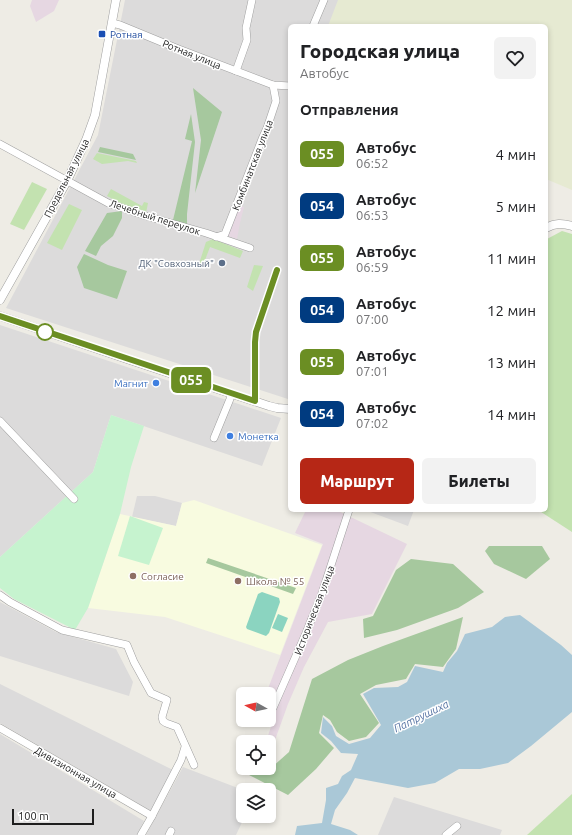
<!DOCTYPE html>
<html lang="ru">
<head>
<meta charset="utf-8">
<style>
	body { margin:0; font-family:Ubuntu,sans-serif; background:#f2f2f2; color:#202124; height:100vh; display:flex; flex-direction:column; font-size:15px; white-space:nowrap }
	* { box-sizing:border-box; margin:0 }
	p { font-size:13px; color:#757577 }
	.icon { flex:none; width:22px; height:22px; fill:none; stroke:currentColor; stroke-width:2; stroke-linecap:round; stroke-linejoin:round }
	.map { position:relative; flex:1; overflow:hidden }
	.side { position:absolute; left:288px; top:24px; width:260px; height:488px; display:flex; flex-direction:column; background:#fff; border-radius:6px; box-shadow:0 2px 6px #0003 }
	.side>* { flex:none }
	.badge { padding:0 8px; border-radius:6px; font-size:14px; line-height:26px }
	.needle { width:26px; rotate:278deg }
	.controls { position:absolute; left:236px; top:687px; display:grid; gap:8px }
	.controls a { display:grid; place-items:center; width:40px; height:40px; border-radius:6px; background:#fff; box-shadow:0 2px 6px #0003; font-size:20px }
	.scale { position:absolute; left:12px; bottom:10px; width:82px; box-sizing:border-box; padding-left:4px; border:2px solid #1e1e1e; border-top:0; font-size:11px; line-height:14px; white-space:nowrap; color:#1e1e1e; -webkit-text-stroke:3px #fff; paint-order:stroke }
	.map>.badge { position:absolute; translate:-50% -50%; box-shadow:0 0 0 2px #fff }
	h2 { padding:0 12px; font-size:15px; line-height:36px }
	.round { display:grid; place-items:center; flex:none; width:42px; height:42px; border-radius:6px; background:#f2f2f2 }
	.headline { display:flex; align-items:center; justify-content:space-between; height:68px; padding:0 12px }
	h1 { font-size:19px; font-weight:800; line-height:30px }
	.primary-button { display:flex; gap:8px; margin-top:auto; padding:8px 12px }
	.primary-button a { flex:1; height:46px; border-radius:6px; background:#b62716; color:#fff; font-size:16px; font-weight:800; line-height:46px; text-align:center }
	.primary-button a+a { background:#f2f2f2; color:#202124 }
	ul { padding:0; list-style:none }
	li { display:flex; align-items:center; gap:12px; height:52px; padding:0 12px }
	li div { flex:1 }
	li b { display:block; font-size:15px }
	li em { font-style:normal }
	li .badge { min-width:44px; font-weight:700; text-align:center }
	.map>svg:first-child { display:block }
	.residential { fill:#dcdbdb }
	.industrial { fill:#e6d7e2 }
	.education { fill:#f8fbe0 }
	.farmland { fill:#e6ead2 }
	.grass { fill:#c3e2b0 }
	.forest { fill:#a6c89e }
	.park { fill:#c6f3cf }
	.pitch { fill:#8bd4c0 }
	.water { fill:#aac8d7 }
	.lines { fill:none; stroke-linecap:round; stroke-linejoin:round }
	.minor-casing { stroke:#9f9f9f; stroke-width:8 }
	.tertiary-casing { stroke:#9f9f9f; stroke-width:9 }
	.minor { stroke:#fff; stroke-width:7 }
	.tertiary { stroke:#fff; stroke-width:8 }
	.line-casing { stroke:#fff; stroke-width:9 }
	.line { stroke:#6b8e23; stroke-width:6 }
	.transit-dot { fill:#1a4fb4; stroke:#fff; stroke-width:1.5 }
	.service-dot { fill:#5c6f8a; stroke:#fff; stroke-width:1.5 }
	.stop-dot { fill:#fff; stroke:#6b8e23; stroke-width:2 }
	.shop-dot { fill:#3f7fe0; stroke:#fff; stroke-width:1.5 }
	.education-dot { fill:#8d6e63; stroke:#fff; stroke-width:1.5 }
	.labels { text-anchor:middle; stroke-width:3; stroke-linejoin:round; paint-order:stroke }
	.transit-label { font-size:10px; fill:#164399; stroke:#fff; text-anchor:start }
	.street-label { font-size:10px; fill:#1e1e1e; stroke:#fff }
	.service-label { font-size:10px; fill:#4e5e75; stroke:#fff; text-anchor:end }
	.shop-label { font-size:10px; fill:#366cbe; stroke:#fff; text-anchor:end }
	.education-label { font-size:10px; fill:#785e54; stroke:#fff; text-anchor:start }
	.water-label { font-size:11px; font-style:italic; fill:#5573a3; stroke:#fff }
</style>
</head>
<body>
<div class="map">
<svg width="572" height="835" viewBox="0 0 572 835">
	<rect width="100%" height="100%" fill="#eeece5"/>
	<g class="residential">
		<polygon points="125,0 341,0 331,26 290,26 290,140 288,149 290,209 290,301 289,305 290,306 290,398 288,399 6,308 98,135"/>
		<polygon points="0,325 281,418 262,466 111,415 93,472 0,557"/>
		<polygon points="137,496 155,496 182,503 176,526 132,517"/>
		<polygon points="365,510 414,510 408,526"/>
		<polygon points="0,602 56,632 116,649 133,682 129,696 0,656"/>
		<polygon points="0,684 173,770 151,811 0,723"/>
		<polygon points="0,734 144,821 137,835 0,835"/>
		<polygon points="183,767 243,790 243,816 245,816 236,835 146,835"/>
		<polygon points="394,797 502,830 500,835 378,835"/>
	</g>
	<g class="industrial">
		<polygon points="32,0 59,0 54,11 36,22 30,6"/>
		<polygon points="239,206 244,207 240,223 237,239 228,236"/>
		<polygon points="306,510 336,510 407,544 372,614 328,622 304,667 288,704 270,754 269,754 269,742 266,742 279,702 269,696 269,694 266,694 323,544 295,533"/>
	</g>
	<polygon class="education" points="194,500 322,545 280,655 165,617 88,608 120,514 176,526 182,503"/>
	<polygon class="farmland" points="338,0 572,0 572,190 546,179 546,26 328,26"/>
	<g class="grass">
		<polygon points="97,153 136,161 137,163 128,161 102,164 93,159"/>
		<polygon points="32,182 47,189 24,230 10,224"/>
		<polygon points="111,189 142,206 144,202 148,203 146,213 131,209 107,196"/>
		<polygon points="69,204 82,210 62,250 47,243"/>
		<polygon points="562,231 572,234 572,532 538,510 546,510 546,240 547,239"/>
		<polygon points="213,239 243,251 240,258 210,247 202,268 198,267 206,242"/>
		<polygon points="254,265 263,266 253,291 247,287"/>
		<polygon points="572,794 572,835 527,835"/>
	</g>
	<g class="forest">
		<polygon points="193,88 222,112 195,193 201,140"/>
		<polygon points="191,114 195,142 187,214 187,224 173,220 192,141 185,139"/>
		<polygon points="100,147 133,154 136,160 98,152"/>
		<polygon points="122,211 122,218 113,236 101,246 96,256 85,251 107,213"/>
		<polygon points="84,254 108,265 127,271 117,299 84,288 77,267"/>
		<polygon points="489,546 542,546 550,559 526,579 494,564 485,551"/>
		<polygon points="208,558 296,588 293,594 206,563"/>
		<polygon points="411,559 453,564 484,592 458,608 397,630 364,638 363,619 373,616 396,570"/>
		<polygon points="463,617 456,649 443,667 415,664 406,679 376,685 360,694 379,723 366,737 349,741 337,732 330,720 323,715 319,733 334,748 316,769 288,795 249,775 271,768 289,752 312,679 348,660 383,646"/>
	</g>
	<g class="park">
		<polygon points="111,415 144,426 131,467 120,514 88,608 75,630 14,599 0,588 0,557 93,472"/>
		<polygon points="130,516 163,528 149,565 118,556"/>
	</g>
	<g class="pitch">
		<polygon points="262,592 279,598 280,602 269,633 266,636 247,629 246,627 258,594"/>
		<polygon points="278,614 288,618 282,632 272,628"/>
	</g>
	<polygon class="water" points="520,615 561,645 572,655 572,712 531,746 508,763 480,769 459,769 435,783 408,788 355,778 347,793 335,810 331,824 350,830 358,835 295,835 297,826 322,823 326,800 326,788 338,784 342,776 351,770 358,754 341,753 331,741 321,733 323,717 332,726 336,736 349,744 370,738 381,725 363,694 374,688 398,687 407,682 415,666 443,672 447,663 457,651 465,634 492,627 505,617"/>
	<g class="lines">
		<g class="minor-casing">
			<g id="minor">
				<polyline points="112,23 120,25 176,48 273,85 290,86"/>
				<polyline points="313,26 324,0"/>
				<polyline points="236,71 247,40 246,28 252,0"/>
				<polyline points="0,144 108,203 146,216 206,233 250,248"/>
				<polyline points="216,237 225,234 262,139 267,128 276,101 273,85"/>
				<polyline points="255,401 255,342 256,332 277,270"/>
				<polyline points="0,421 74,499"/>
				<polyline points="214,438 230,399 231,394"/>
				<polyline points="0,595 10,602 62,630 127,645 134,662 151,693 167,700 162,717 163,721 166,723 177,727 194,765"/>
				<polyline points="273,708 306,633 322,593 349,510"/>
				<polyline points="0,728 152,816"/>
				<polyline points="141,835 152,816 181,760 185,747"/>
				<polyline points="169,835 171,831"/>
				<polyline points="446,835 457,826"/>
			</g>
		</g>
		<g class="tertiary-casing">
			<g id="tertiary">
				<path d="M546,228C555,223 562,223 572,226"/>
				<polyline points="0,300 67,181 86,140 95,115 116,0"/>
				<polyline points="0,316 127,359 269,406 277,408 290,409"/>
			</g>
		</g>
		<use href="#minor" class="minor"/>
		<use href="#tertiary" class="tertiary"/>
	</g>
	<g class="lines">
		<g class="line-casing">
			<polyline id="line" points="0,316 255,401 255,342 256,332 277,270"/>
		</g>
		<use href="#line" class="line"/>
	</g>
	<rect class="transit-dot" x="98" y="30" width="8" height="8" rx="2"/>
	<circle class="service-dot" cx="222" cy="263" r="4"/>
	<circle class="stop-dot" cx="45" cy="332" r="8"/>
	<g class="shop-dot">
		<circle cx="156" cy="383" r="4"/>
		<circle cx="230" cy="436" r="4"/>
	</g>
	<g class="education-dot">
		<circle cx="133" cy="576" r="4"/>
		<circle cx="238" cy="581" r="4"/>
	</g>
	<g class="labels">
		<g class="transit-label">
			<text x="110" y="38">Ротная</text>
		</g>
		<g class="street-label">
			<text transform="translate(192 54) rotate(22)" y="4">Ротная улица</text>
			<text transform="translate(252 165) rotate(-69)" y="4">Комбинатская улица</text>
			<text transform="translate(66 178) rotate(-63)" y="4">Предельная улица</text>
			<text transform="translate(155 217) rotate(18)" y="4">Лечебный переулок</text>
			<text transform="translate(314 610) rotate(-69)" y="4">Историческая улица</text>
			<text transform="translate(76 772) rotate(30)" y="4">Дивизионная улица</text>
		</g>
		<g class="service-label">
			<text x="214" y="267">ДК "Совхозный"</text>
		</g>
		<g class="shop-label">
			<text x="148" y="387">Магнит</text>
			<text x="238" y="440" text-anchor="start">Монетка</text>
		</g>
		<g class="education-label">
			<text x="141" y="580">Согласие</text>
			<text x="246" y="585">Школа № 55</text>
		</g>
		<g class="water-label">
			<text transform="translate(421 716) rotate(-26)" y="4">Патрушиха</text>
		</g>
	</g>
</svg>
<div class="controls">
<a><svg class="needle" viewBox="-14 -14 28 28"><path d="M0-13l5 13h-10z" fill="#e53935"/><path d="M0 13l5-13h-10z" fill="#757577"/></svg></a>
<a><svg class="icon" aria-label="locate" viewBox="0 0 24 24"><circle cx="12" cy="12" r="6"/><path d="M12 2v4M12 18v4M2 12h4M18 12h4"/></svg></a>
<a><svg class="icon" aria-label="layers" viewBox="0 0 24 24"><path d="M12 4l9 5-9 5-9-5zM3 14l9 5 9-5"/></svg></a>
</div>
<div class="scale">100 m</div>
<b class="badge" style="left:191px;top:380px;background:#6b8e23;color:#fff">055</b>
<section class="side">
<div class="headline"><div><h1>Городская улица</h1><p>Автобус</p></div><a class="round"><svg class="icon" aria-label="heart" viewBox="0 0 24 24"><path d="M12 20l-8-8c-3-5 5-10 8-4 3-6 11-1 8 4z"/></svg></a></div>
<h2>Отправления</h2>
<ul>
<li><span class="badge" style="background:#6b8e23;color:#fff">055</span><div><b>Автобус</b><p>06:52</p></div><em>4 мин</em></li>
<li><span class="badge" style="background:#003b80;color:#fff">054</span><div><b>Автобус</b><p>06:53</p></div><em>5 мин</em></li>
<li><span class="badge" style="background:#6b8e23;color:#fff">055</span><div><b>Автобус</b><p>06:59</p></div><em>11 мин</em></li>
<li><span class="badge" style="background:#003b80;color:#fff">054</span><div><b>Автобус</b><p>07:00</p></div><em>12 мин</em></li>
<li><span class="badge" style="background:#6b8e23;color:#fff">055</span><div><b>Автобус</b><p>07:01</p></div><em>13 мин</em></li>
<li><span class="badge" style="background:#003b80;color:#fff">054</span><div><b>Автобус</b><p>07:02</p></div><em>14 мин</em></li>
</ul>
<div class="primary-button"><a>Маршрут</a><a>Билеты</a></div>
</section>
</div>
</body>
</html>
